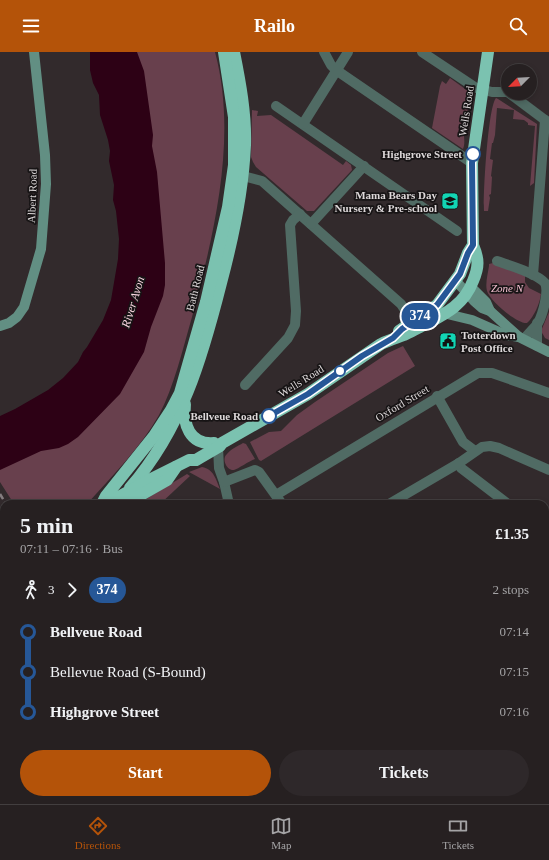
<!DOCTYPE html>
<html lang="en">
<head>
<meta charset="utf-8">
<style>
	body { margin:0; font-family:Georgia,serif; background:#2e282a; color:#f1f3f6; height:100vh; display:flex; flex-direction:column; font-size:15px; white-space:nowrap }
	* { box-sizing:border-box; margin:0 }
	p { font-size:13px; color:#a4a3a5 }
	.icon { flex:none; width:22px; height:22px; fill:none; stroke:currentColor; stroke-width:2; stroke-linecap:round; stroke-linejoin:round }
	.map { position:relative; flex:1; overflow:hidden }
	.side { position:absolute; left:0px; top:448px; width:549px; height:304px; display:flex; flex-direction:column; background:#262021; border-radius:12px 12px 0 0; box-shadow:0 2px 6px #0003,0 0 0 1px #423e3f }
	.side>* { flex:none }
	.badge { padding:0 8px; border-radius:13px; font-size:14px; line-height:26px }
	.needle { width:26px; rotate:246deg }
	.buttons { position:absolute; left:501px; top:12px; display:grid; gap:8px }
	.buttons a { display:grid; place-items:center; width:36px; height:36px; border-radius:50%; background:#262021; box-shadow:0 2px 6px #0003,0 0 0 1px #423e3f; font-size:20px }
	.map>.badge { position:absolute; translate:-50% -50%; box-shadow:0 0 0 2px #fff }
	.legs { display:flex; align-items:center; gap:6px; height:44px; padding:0 20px; font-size:13px }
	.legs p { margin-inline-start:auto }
	.headline { display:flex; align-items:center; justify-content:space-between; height:68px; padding:0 20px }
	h1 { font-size:22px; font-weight:800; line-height:30px }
	.action { display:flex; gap:8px; margin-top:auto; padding:8px 20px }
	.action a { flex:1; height:46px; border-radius:24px; background:#b45309; color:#fff; font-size:16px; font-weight:800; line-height:46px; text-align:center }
	.action a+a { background:#2e282a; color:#f1f3f6 }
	ul { padding:0 20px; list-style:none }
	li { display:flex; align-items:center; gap:14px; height:40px; font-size:15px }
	li i { display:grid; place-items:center; width:6px; height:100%; margin:0 5px; background:currentColor }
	li i::after { content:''; width:10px; height:10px; margin:-5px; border:3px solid; border-radius:50%; background:#262021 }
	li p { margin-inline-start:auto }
	li:first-child i { background:linear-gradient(#0000 50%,currentColor 0) }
	li:last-child i { background:linear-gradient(currentColor 50%,#0000 0) }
	header { display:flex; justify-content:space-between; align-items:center; height:52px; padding:0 20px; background:#b45309; color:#fff; font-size:18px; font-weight:800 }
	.dock { display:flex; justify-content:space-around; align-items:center; height:56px; border-top:1px solid #423e3f; background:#262021; font-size:11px; color:#a4a3a5 }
	.dock a { display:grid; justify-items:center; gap:2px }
	.dock .on { color:#b45309 }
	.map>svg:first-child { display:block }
	.green { fill:#68404d }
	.water { fill:#2d0115 }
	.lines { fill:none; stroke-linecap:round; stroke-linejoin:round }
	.street { stroke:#506b64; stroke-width:10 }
	.secondary { stroke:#628f83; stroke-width:10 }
	.highway { stroke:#7bc2b0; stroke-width:12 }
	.rail { stroke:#847d7f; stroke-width:2.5; stroke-dasharray:6 3; stroke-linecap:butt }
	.line-1-casing { stroke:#fff; stroke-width:9 }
	.line-1 { stroke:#265797; stroke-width:6 }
	.stop-1-dot { fill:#fff; stroke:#265797; stroke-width:2 }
	.labels { text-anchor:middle; stroke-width:3.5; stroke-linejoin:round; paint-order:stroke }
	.street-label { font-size:11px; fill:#ddd8d9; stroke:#171415 }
	.stop-label { font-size:11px; font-weight:bold; fill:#ddd8d9; stroke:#171415; text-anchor:end }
	.poi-label { font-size:11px; font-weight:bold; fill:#ddd8d9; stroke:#171415; text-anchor:end }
	.park-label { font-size:11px; font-style:italic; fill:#f5c0d1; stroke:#171415 }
	.water-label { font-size:12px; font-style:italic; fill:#fcd8e3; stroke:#171415 }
</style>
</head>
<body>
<header><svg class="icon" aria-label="menu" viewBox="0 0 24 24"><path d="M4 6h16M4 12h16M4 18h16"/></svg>Railo<svg class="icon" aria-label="search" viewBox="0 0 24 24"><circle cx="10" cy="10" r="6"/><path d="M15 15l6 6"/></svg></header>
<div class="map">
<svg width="549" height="752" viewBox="0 0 549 752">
	<rect width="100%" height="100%" fill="#322a2c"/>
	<g class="green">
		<path d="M124,0H215C238,85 214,182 192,265C183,296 174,335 159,363C140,396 112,424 87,452H14L0,430V403L120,307Z"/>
		<path d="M450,26L472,42C470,54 464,65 464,77C463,84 466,90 463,97L432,76L440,34L442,29L446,32Z"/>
		<path d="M496,46L498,47L537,72L534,131L530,134L535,74L528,73V71L524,68L513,67L514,58L497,56L495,83L493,91H492L490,107L493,108L491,124L492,125L491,142L489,143L490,146L488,159H484C483,143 488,55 496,46Z"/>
		<polygon points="252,58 258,59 257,64 271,63 343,113 346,109 351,113 352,118 314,159 307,159 256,115 253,110 251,105"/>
		<path d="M493,211L525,223V230L529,236L541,242C540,251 534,265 527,271C517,272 490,249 487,239C485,232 488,221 489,214V212Z"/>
		<polygon points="549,260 549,288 545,286 541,279"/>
		<polygon points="403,294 415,314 261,409 259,408 250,390 269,380 281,379 297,363 315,350 388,301"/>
		<path d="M243,391L246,392L255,407C249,409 238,417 234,418C227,419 221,407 227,402C231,397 238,394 243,391Z"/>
		<path d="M202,415C214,417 216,428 220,437L189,420Z"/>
		<polygon points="187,422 190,424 160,452 138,452"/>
		<polygon points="334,748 380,748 384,752 341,752"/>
	</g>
	<polygon class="water" points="90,0 137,0 144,19 153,83 152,94 157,120 165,211 165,233 163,244 151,275 144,300 120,342 78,385 68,392 59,396 41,399 0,418 0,364 15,357 48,338 63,326 78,310 83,300 87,295 103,268 111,248 118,207 119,187 116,159 113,148 114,133 109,109 110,99 108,88 100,63 99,43 93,31 90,18"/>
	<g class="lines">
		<g class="street">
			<polyline points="324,0 331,13 336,18 472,111"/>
			<polyline points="422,0 476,36 492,40 508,40"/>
			<polyline points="509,41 549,71"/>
			<polyline points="276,54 457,179"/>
			<polyline points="303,72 348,0"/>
			<polyline points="243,124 262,129 401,252 405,258 406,274"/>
			<polyline points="311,172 364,114"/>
			<path d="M497,209C511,214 536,221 545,231C549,239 543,262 538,271C534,276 528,282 524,287"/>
			<polyline points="533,223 545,68"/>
			<polyline points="537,294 537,271"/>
			<polyline points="245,333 288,286 295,273 296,259 290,173 293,168 300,162"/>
			<polyline points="437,344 463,390 475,399"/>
			<polyline points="218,395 219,416 224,430 229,452"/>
			<polyline points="459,411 461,416 508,452"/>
			<polyline points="224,430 255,418 259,420 282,452"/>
			<polyline points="276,443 478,321 492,321 549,341"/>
			<polyline points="389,452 459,411 482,395 490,394 499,396 549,418"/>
			<polyline points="545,481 549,484"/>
			<polyline points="545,565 549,568"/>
			<polyline points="545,641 549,632"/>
			<polyline points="545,742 549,735"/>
			<polyline points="539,752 541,748"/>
		</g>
		<g class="secondary">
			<polyline points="456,229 474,249 482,256 490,259 519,285"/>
			<polyline points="471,235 486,250 490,259"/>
			<polyline points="447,262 472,268 506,283 519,285 549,300"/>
			<polyline points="0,274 9,271 17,265 24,255 41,197 46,132 45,103 34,0"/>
		</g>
		<g class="highway">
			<polyline points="399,279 437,253 460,222 468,201 473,193"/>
			<path d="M185,352C183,372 189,393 214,391"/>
			<path d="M130,436C182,376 202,306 221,231C233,186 243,140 245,93C246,62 240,30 234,0"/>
			<polyline points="102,452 106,444 154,384 171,358 180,341 206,250 228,155 234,113 234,65 224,0"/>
			<path d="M106,452L153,426L189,408H196L201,405L220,394L222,391L308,342L381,292C389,288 396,286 404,283C411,280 417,276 424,273C445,262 464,253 473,229C479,215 479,207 473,193L472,111L488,0"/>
			<polyline points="125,452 167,428 176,415"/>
			<polyline points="0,574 4,567"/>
		</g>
		<g class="rail">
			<polyline points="0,442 6,452"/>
			<polyline points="0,620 4,620"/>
			<polyline points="0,636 4,636"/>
			<polyline points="0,643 4,643"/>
			<polyline points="0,653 4,653"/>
			<polyline points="281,748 288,752"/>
			<polyline points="299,748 305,752"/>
		</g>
	</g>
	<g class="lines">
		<g class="line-1-casing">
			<polyline id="line-1" points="269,364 308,342 362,304 393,286 402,277 437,253 460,222 468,201 473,193 472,111 473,102"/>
		</g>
		<use href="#line-1" class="line-1"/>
	</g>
	<defs>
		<g id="school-square" transform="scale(0.9)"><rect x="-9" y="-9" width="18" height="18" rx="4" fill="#12d5b4" stroke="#171415"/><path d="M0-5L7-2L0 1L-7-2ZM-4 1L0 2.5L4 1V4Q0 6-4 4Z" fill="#111"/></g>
		<g id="civic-square" transform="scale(0.9)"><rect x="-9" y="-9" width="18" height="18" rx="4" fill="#12d5b4" stroke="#171415"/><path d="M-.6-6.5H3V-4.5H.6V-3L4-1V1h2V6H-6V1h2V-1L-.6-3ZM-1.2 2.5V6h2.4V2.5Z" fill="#111"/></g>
	</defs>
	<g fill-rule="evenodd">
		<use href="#school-square" x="450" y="149"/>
		<use href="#civic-square" x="448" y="289"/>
	</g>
	<g class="stop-1-dot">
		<circle cx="473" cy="102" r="7"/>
		<circle cx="340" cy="319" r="5"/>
		<circle cx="269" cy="364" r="7"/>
	</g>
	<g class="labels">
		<g class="street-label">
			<text transform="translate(466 59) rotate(-81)" y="4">Wells Road</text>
			<text transform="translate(32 144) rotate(-88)" y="4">Albert Road</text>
			<text transform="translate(195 236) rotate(-76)" y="4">Bath Road</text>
			<text transform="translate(301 329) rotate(-32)" y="4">Wells Road</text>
			<text transform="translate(402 351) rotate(-31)" y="4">Oxford Street</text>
		</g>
		<g class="stop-label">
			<text x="462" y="106">Highgrove Street</text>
			<text x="258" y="368">Bellveue Road</text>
		</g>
		<g class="poi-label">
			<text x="437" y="147">Mama Bears Day<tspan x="437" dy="13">Nursery &amp; Pre-school</tspan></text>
			<text x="461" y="287" text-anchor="start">Totterdown<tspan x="461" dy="13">Post Office</tspan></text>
		</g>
		<g class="park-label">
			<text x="507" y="240">Zone N</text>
		</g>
		<g class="water-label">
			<text transform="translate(133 250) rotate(-73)" y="4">River Avon</text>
		</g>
	</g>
</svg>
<div class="buttons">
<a><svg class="needle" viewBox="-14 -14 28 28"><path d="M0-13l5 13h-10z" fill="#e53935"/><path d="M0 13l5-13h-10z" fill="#a4a3a5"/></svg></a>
</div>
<b class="badge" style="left:420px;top:264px;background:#265797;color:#fff">374</b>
<section class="side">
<div class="headline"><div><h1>5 min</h1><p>07:11 – 07:16 · Bus</p></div><b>£1.35</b></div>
<div class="legs"><svg class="icon" aria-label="walk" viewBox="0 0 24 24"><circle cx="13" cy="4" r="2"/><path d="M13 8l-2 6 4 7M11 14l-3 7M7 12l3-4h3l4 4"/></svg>3<svg class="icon" aria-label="forward" viewBox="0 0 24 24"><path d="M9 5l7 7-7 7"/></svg><b class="badge" style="background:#265797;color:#fff">374</b><p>2 stops</p></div>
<ul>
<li><i style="color:#265797"></i><b>Bellveue Road</b><p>07:14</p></li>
<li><i style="color:#265797"></i><span>Bellevue Road (S-Bound)</span><p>07:15</p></li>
<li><i style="color:#265797"></i><b>Highgrove Street</b><p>07:16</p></li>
</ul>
<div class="action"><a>Start</a><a>Tickets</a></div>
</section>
</div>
<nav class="dock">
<a class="on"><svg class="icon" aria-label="directions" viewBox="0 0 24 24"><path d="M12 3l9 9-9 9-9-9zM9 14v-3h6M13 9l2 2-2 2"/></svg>Directions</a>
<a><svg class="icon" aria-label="map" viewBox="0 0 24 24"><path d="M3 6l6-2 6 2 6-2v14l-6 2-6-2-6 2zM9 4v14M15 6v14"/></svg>Map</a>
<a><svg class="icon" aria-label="tickets" viewBox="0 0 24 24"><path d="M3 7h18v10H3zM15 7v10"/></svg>Tickets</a>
</nav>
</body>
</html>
